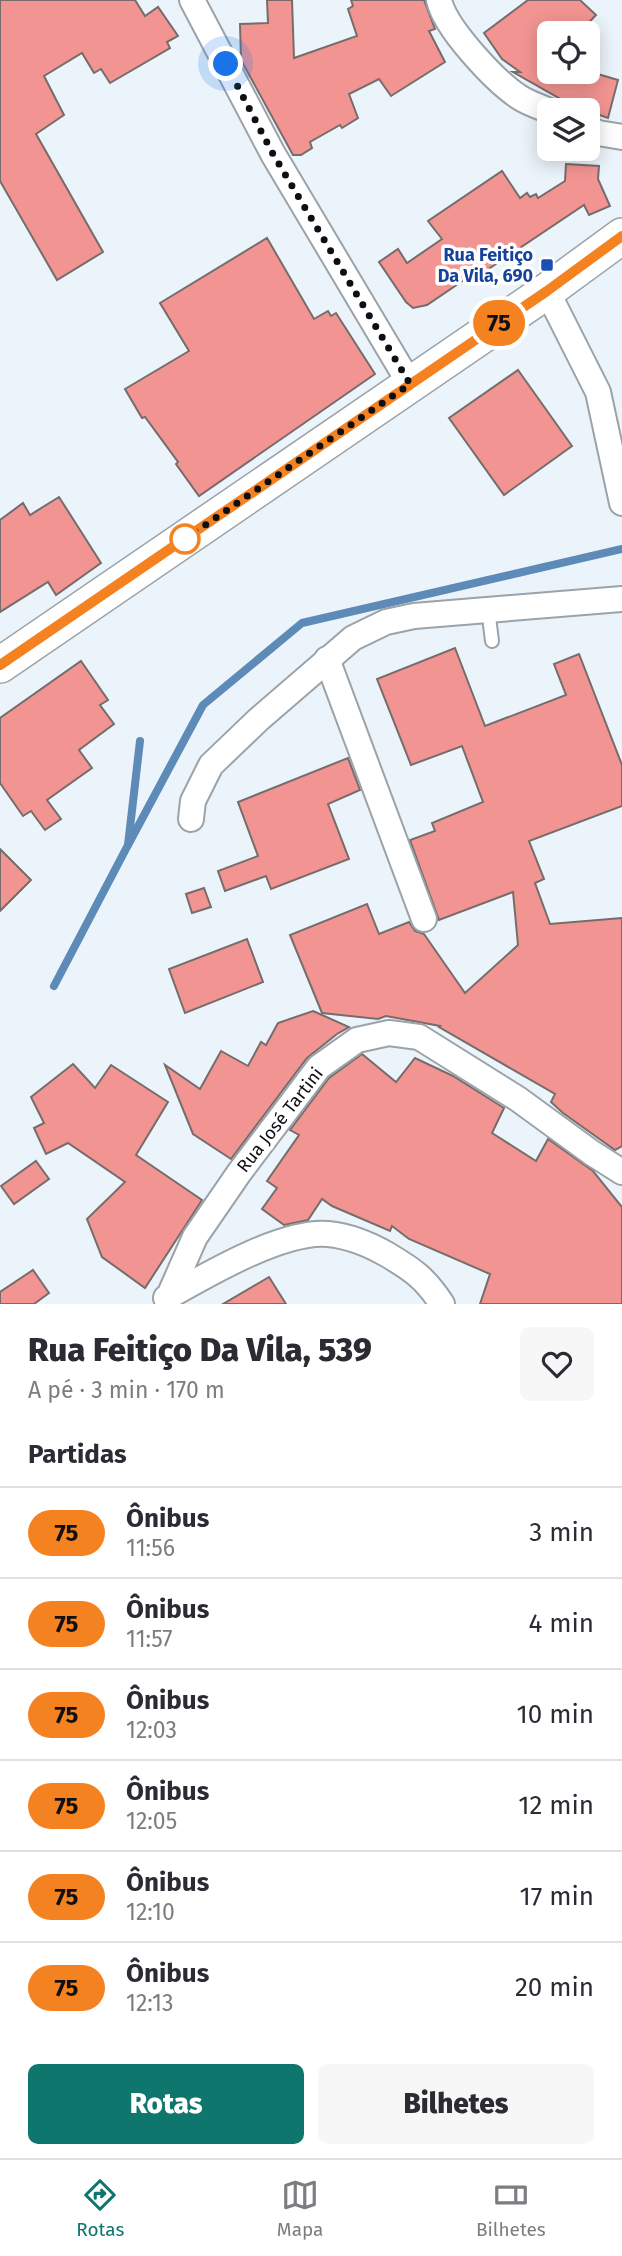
<!DOCTYPE html>
<html lang="pt">
<head>
<meta charset="utf-8">
<style>
	body { margin:0; font-family:"Fira Sans",sans-serif; background:#f7f7f7; color:#2b2b33; height:100vh; display:flex; flex-direction:column; font-size:26px; white-space:nowrap }
	* { box-sizing:border-box; margin:0 }
	p { font-size:23px; color:#7c7c81 }
	.icon { flex:none; width:38px; height:38px; fill:none; stroke:currentColor; stroke-width:2; stroke-linecap:round; stroke-linejoin:round }
	.map { position:relative; height:1304px; overflow:hidden }
	.details { display:flex; flex-direction:column; background:#fff; flex:1 }
	.details>* { flex:none }
	.badge { padding:0 14px; border-radius:23px; font-size:24px; line-height:46px }
	.controls { position:absolute; left:537px; top:21px; display:grid; gap:14px }
	.controls a { display:grid; place-items:center; width:63px; height:63px; border-radius:10px; background:#fff; box-shadow:0 4px 18px #0003; font-size:35px }
	.you { position:absolute; width:35px; height:35px; margin:-18px; border:5px solid #fff; border-radius:50%; background:#1a73e8; box-shadow:0 0 0 10px #1a73e833 }
	.map>.badge { position:absolute; translate:-50% -50%; box-shadow:0 0 0 4px #fff }
	h2 { padding:0 28px; font-size:26px; line-height:63px }
	.round { display:grid; place-items:center; flex:none; width:74px; height:74px; border-radius:10px; background:#f7f7f7 }
	.headline { display:flex; align-items:center; justify-content:space-between; height:119px; padding:0 28px }
	h1 { font-size:33px; font-weight:800; line-height:52px }
	.cta { display:flex; gap:14px; margin-top:auto; padding:14px 28px }
	.cta a { flex:1; height:80px; border-radius:10px; background:#0f766e; color:#fff; font-size:28px; font-weight:800; line-height:80px; text-align:center }
	.cta a+a { background:#f7f7f7; color:#2b2b33 }
	ul { padding:0; list-style:none }
	li { display:flex; align-items:center; gap:21px; height:91px; padding:0 28px; border-top:2px solid #e1e1e2 }
	li div { flex:1 }
	li b { display:block; font-size:26px }
	li em { font-style:normal }
	li .badge { min-width:77px; font-weight:700; text-align:center }
	.tabs { display:flex; justify-content:space-around; align-items:center; height:98px; border-top:2px solid #e1e1e2; background:#fff; font-size:19px; color:#7c7c81 }
	.tabs a { display:grid; justify-items:center; gap:4px }
	.tabs .on { color:#0f766e }
	.map>svg:first-child { display:block }
	.lines { fill:none; stroke-linecap:round; stroke-linejoin:round }
	.stream { stroke:#5d8ab7; stroke-width:8 }
	.building { fill:#f29592; stroke:#766c6b; stroke-width:2 }
	.lane-casing { stroke:#9ba3a9; stroke-width:16 }
	.street-casing { stroke:#9ba3a9; stroke-width:28 }
	.secondary-casing { stroke:#9ba3a9; stroke-width:38 }
	.lane { stroke:#fff; stroke-width:12 }
	.street { stroke:#fff; stroke-width:24 }
	.secondary { stroke:#fff; stroke-width:35 }
	.line-casing { stroke:#fff; stroke-width:16 }
	.line { stroke:#f58220; stroke-width:10 }
	.walk { stroke:#0d0f12; stroke-width:7; stroke-dasharray:0 12.6 }
	.transit-dot { fill:#1a4fb4; stroke:#fff; stroke-width:2.5 }
	.stop-dot { fill:#fff; stroke:#f58220; stroke-width:3.5 }
	.labels { text-anchor:middle; stroke-width:7; stroke-linejoin:round; paint-order:stroke }
	.transit-label { font-size:18px; font-weight:bold; fill:#164399; stroke:#fff; text-anchor:end }
	.street-label { font-size:18px; fill:#0d0f12; stroke:#fff }
</style>
</head>
<body>
<div class="map">
<svg width="622" height="1304" viewBox="0 0 622 1304">
	<rect width="100%" height="100%" fill="#ecf4fb"/>
	<g class="lines">
		<g class="stream">
			<polyline points="128,845 203,705 302,623 622,549"/>
			<polyline points="54,986 128,845 140,741"/>
		</g>
	</g>
	<g class="building">
		<polygon points="0,0 135,0 145,16 158,7 178,36 167,42 170,48 110,83 101,69 94,73 82,53 44,76 64,115 36,134 103,252 57,280 0,181"/>
		<polygon points="267,0 292,0 294,58 357,36 348,9 353,6 351,0 424,0 435,29 429,31 445,62 391,96 379,79 349,94 358,118 342,128 340,125 310,142 312,148 301,155 293,155 241,60 240,24 268,23"/>
		<polygon points="528,0 580,0 596,15 579,33 550,33 550,72 591,72 618,80 608,118 573,106 513,72 520,72 502,59 484,33"/>
		<polygon points="566,164 599,166 598,179 610,206 589,215 584,205 472,280 470,276 427,305 413,308 406,302 379,262 398,249 407,263 442,239 428,221 502,171 520,198 527,193 530,197 536,194 538,198 565,181"/>
		<polygon points="267,238 314,319 328,311 331,316 336,313 375,374 199,496 176,464 178,462 145,417 142,418 125,389 189,351 160,303"/>
		<polygon points="518,370 572,446 504,495 449,418"/>
		<polygon points="59,497 101,563 56,595 48,582 0,612 0,520 23,503 30,515"/>
		<polygon points="455,648 485,726 566,695 554,664 579,654 622,765 622,806 529,841 544,879 535,883 550,924 622,918 622,1146 615,1150 563,1113 551,1102 555,1094 439,1027 440,1026 386,1016 378,1019 322,1013 290,935 367,904 379,934 409,922 415,931 424,934 465,993 518,945 513,892 439,920 410,840 435,831 432,823 483,802 462,746 411,765 377,679"/>
		<polygon points="81,661 108,700 100,705 114,724 79,750 92,768 47,800 61,819 45,830 31,811 23,816 0,783 0,718"/>
		<polygon points="348,758 360,790 328,804 349,859 271,889 266,876 225,891 218,871 258,856 238,802"/>
		<polygon points="0,849 31,880 0,911"/>
		<polygon points="204,888 211,907 192,913 186,894"/>
		<polygon points="247,939 263,982 185,1013 169,969"/>
		<polygon points="313,1011 349,1027 337,1034 307,1058 231,1159 193,1134 165,1065 200,1089 221,1051 248,1066 261,1042 266,1045 278,1023"/>
		<polygon points="362,1054 396,1082 415,1058 453,1076 504,1108 492,1133 536,1161 548,1139 593,1171 622,1207 622,1304 480,1304 490,1274 409,1239 392,1226 390,1231 332,1206 322,1199 308,1220 284,1225 262,1209 277,1188 267,1181 299,1135 290,1130 329,1078"/>
		<polygon points="73,1064 95,1088 111,1065 168,1102 136,1155 202,1200 145,1288 102,1257 87,1219 125,1182 68,1143 46,1154 34,1128 44,1123 31,1097"/>
		<polygon points="36,1161 49,1179 14,1204 1,1186"/>
		<polygon points="33,1270 49,1293 34,1304 0,1304 0,1292"/>
		<polygon points="269,1277 286,1304 223,1304"/>
	</g>
	<g class="lines">
		<g class="lane-casing">
			<polyline id="lane" points="488,609 492,641"/>
		</g>
		<g class="street-casing">
			<g id="street">
				<polyline points="192,0 273,154 410,384"/>
				<path d="M439,0C445,28 495,81 519,97C528,103 540,107 550,111"/>
				<polyline points="588,128 598,133 622,137"/>
				<polyline points="547,291 598,392 622,503"/>
				<polyline points="327,659 424,919"/>
				<polyline points="191,819 193,801 211,765 258,720 353,638 386,622 414,616 622,599"/>
				<polyline points="169,1296 195,1237 239,1173 319,1067 357,1040 389,1033 419,1037 518,1099 592,1153 622,1172"/>
				<path d="M166,1298C205,1276 282,1230 328,1234C349,1236 369,1244 388,1255C413,1270 425,1278 442,1304"/>
			</g>
		</g>
		<g class="secondary-casing">
			<polyline id="secondary" points="0,665 547,291 622,236"/>
		</g>
		<use href="#lane" class="lane"/>
		<use href="#street" class="street"/>
		<use href="#secondary" class="secondary"/>
	</g>
	<g class="lines">
		<g class="line-casing">
			<polyline id="line" points="0,665 547,291 622,236"/>
		</g>
		<use href="#line" class="line"/>
		<polyline class="walk" points="185,539 410,384 273,154 226,64"/>
	</g>
	<rect class="transit-dot" x="540" y="258" width="14" height="14" rx="3.5"/>
	<circle class="stop-dot" cx="185" cy="539" r="14"/>
	<g class="labels">
		<g class="transit-label">
			<text x="533" y="261">Rua Feitiço<tspan x="533" dy="21">Da Vila, 690</tspan></text>
		</g>
		<g class="street-label">
			<text transform="translate(280 1120) rotate(-52)" y="6">Rua José Tartini</text>
		</g>
	</g>
</svg>
<div class="controls">
<a><svg class="icon" aria-label="locate" viewBox="0 0 24 24"><circle cx="12" cy="12" r="6"/><path d="M12 2v4M12 18v4M2 12h4M18 12h4"/></svg></a>
<a><svg class="icon" aria-label="layers" viewBox="0 0 24 24"><path d="M12 4l9 5-9 5-9-5zM3 14l9 5 9-5"/></svg></a>
</div>
<div class="you" style="left:226px;top:64px"></div>
<b class="badge" style="left:499px;top:323px;background:#f58220;color:#111">75</b>
</div>
<section class="details">
<div class="headline"><div><h1>Rua Feitiço Da Vila, 539</h1><p>A pé · 3 min · 170 m</p></div><a class="round"><svg class="icon" aria-label="heart" viewBox="0 0 24 24"><path d="M12 20l-8-8c-3-5 5-10 8-4 3-6 11-1 8 4z"/></svg></a></div>
<h2>Partidas</h2>
<ul>
<li><span class="badge" style="background:#f58220;color:#111">75</span><div><b>Ônibus</b><p>11:56</p></div><em>3 min</em></li>
<li><span class="badge" style="background:#f58220;color:#111">75</span><div><b>Ônibus</b><p>11:57</p></div><em>4 min</em></li>
<li><span class="badge" style="background:#f58220;color:#111">75</span><div><b>Ônibus</b><p>12:03</p></div><em>10 min</em></li>
<li><span class="badge" style="background:#f58220;color:#111">75</span><div><b>Ônibus</b><p>12:05</p></div><em>12 min</em></li>
<li><span class="badge" style="background:#f58220;color:#111">75</span><div><b>Ônibus</b><p>12:10</p></div><em>17 min</em></li>
<li><span class="badge" style="background:#f58220;color:#111">75</span><div><b>Ônibus</b><p>12:13</p></div><em>20 min</em></li>
</ul>
<div class="cta"><a>Rotas</a><a>Bilhetes</a></div>
</section>
<nav class="tabs">
<a class="on"><svg class="icon" aria-label="directions" viewBox="0 0 24 24"><path d="M12 3l9 9-9 9-9-9zM9 14v-3h6M13 9l2 2-2 2"/></svg>Rotas</a>
<a><svg class="icon" aria-label="map" viewBox="0 0 24 24"><path d="M3 6l6-2 6 2 6-2v14l-6 2-6-2-6 2zM9 4v14M15 6v14"/></svg>Mapa</a>
<a><svg class="icon" aria-label="tickets" viewBox="0 0 24 24"><path d="M3 7h18v10H3zM15 7v10"/></svg>Bilhetes</a>
</nav>
</body>
</html>
